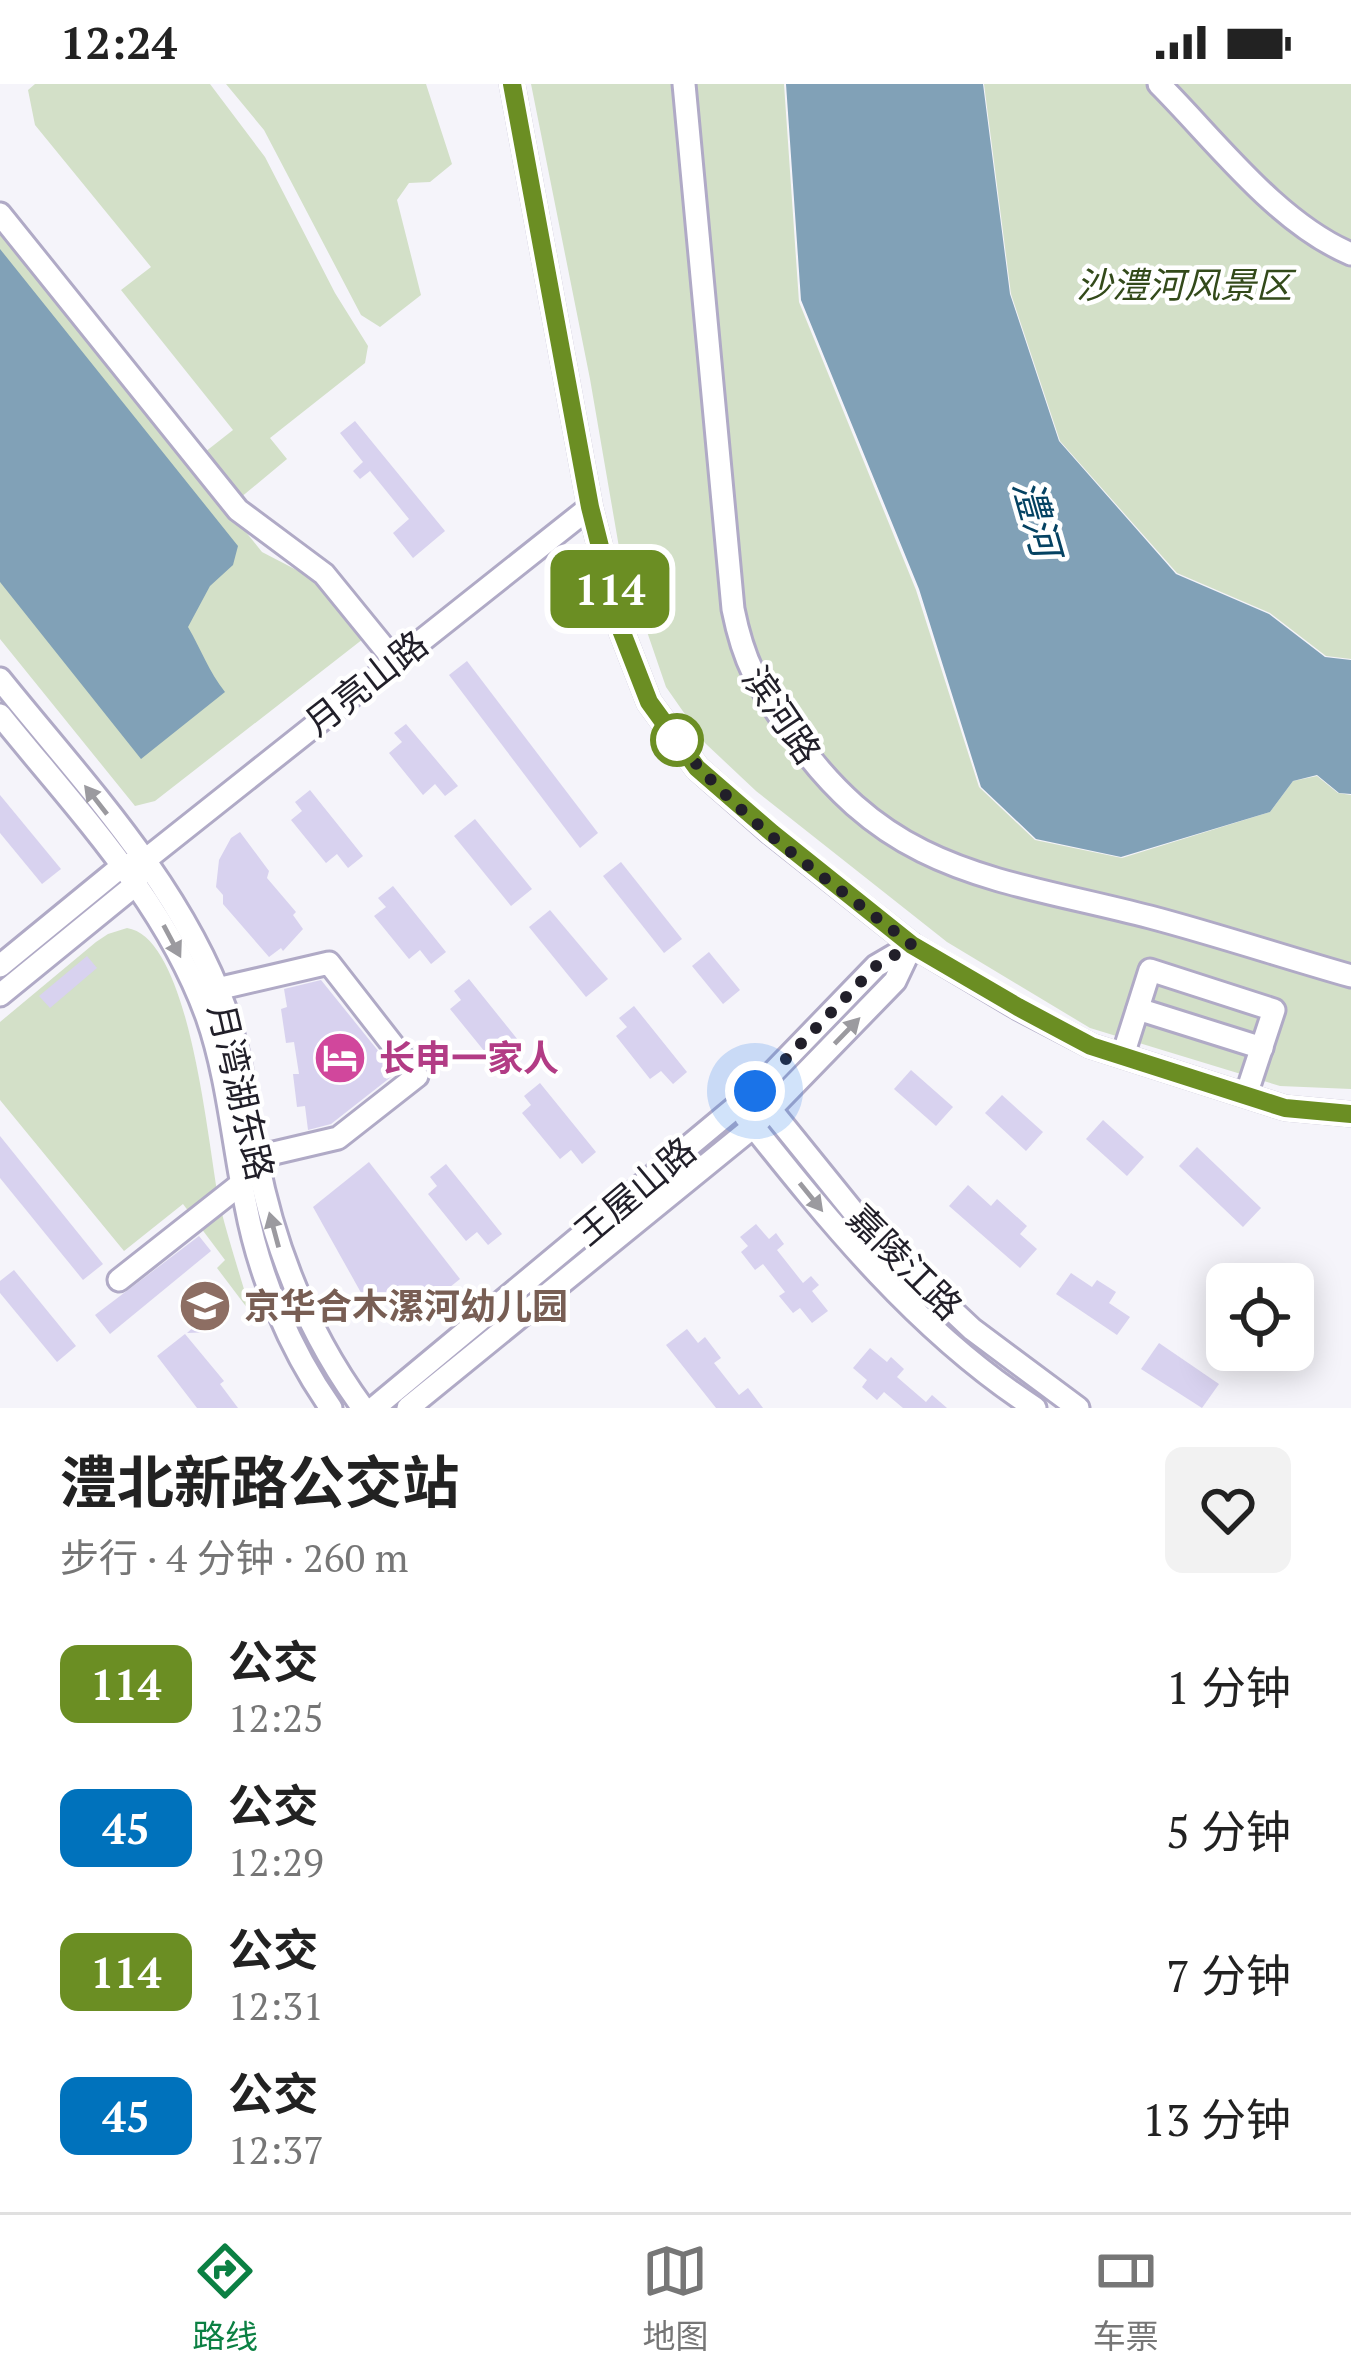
<!DOCTYPE html>
<html lang="zh">
<head>
<meta charset="utf-8">
<style>
	body { margin:0; font-family:"PT Serif","Noto Sans SC",serif; background:#f2f2f2; color:#222; height:100vh; display:flex; flex-direction:column; font-size:45px; white-space:nowrap }
	* { box-sizing:border-box; margin:0 }
	p { font-size:39px; color:#767676 }
	.icon { flex:none; width:66px; height:66px; fill:none; stroke:currentColor; stroke-width:2; stroke-linecap:round; stroke-linejoin:round }
	.map { position:relative; height:1324px; overflow:hidden }
	.sheet { display:flex; flex-direction:column; background:#fff; flex:1 }
	.sheet>* { flex:none }
	.badge { padding:0 24px; border-radius:18px; font-size:42px; line-height:78px }
	.tools { position:absolute; left:1206px; top:1179px; display:grid; gap:24px }
	.tools a { display:grid; place-items:center; width:108px; height:108px; border-radius:18px; background:#fff; box-shadow:0 6px 30px #0003; font-size:60px }
	.you { position:absolute; width:60px; height:60px; margin:-30px; border:9px solid #fff; border-radius:50%; background:#1a73e8; box-shadow:0 0 0 18px #1a73e833 }
	.map>.badge { position:absolute; translate:-50% -50%; box-shadow:0 0 0 6px #fff }
	.round { display:grid; place-items:center; flex:none; width:126px; height:126px; border-radius:18px; background:#f2f2f2 }
	.headline { display:flex; align-items:center; justify-content:space-between; height:204px; padding:0 60px }
	h1 { font-size:57px; font-weight:700; line-height:90px }
	ul { padding:0; list-style:none }
	li { display:flex; align-items:center; gap:36px; height:144px; padding:0 60px }
	li div { flex:1 }
	li b { display:block; font-size:45px }
	li em { font-style:normal }
	li .badge { min-width:132px; font-weight:700; text-align:center }
	.status { display:flex; justify-content:space-between; align-items:center; height:84px; padding:0 60px; background:#fff; direction:ltr }
	.status svg { height:33px; fill:currentColor }
	.tabs { display:flex; justify-content:space-around; align-items:center; height:168px; border-top:3px solid #e0e0e0; background:#fff; font-size:33px; color:#767676 }
	.tabs a { display:grid; justify-items:center; gap:6px }
	.tabs .on { color:#0b8043 }
	.map>svg:first-child { display:block }
	.green { fill:#d3e0c8 }
	.water { fill:#81a1b7 }
	.building { fill:#d8d2ef }
	.lines { fill:none; stroke-linecap:round; stroke-linejoin:round }
	.minor-casing { stroke:#b0aac6; stroke-width:27 }
	.minor { stroke:#fff; stroke-width:21 }
	.oneway { fill:#9b9a9f }
	.line-casing { stroke:#fff; stroke-width:27 }
	.line { stroke:#6b8e23; stroke-width:18 }
	.walk { stroke:#211f29; stroke-width:12; stroke-dasharray:0 21.6 }
	.stop-dot { fill:#fff; stroke:#6b8e23; stroke-width:6 }
	.labels { text-anchor:middle; stroke-width:9; stroke-linejoin:round; paint-order:stroke }
	.park-label { font-size:36px; font-style:italic; fill:#334a1a; stroke:#fff }
	.street-label { font-size:36px; fill:#211f29; stroke:#fff }
	.hotel-label { font-size:36px; font-weight:bold; fill:#b23c85; stroke:#fff; text-anchor:start }
	.education-label { font-size:36px; font-weight:bold; fill:#785e54; stroke:#fff; text-anchor:start }
	.water-label { font-size:39px; font-style:italic; fill:#044262; stroke:#fff }
</style>
</head>
<body>
<div class="status"><b>12:24</b><svg viewBox="0 0 49 12"><path d="M0 12V9h3v3zM5 12V6h3v6zM10 12V3h3v9zM15 12V0h3v12zM26 1h20v11H26zM47 4h2v5h-2z"/></svg></div>
<div class="map">
<svg width="1351" height="1324" viewBox="0 0 1351 1324">
	<rect width="100%" height="100%" fill="#f5f4fa"/>
	<g class="green">
		<polygon points="35,0 210,0 265,73 335,209 368,262 365,279 270,354 287,375 240,414 205,368 233,346 121,206 151,183 35,41 28,6"/>
		<polygon points="226,0 426,0 452,80 430,98 409,99 397,116 421,211 380,243 361,231 264,46"/>
		<polygon points="531,0 784,0 799,218 916,506 979,703 1035,756 1122,774 1270,728 1293,697 1317,692 1338,709 1351,711 1351,1005 1280,1002 1090,944 947,858 756,707 705,659 666,603 620,469 590,295"/>
		<polygon points="984,0 1351,0 1351,575 1326,572 1270,529 1177,489 1060,357 1011,210"/>
		<polygon points="0,144 262,468 312,494 363,555 155,717 135,722 0,555"/>
		<path d="M127,844C192,854 208,1067 220,1122C229,1158 241,1194 251,1229L217,1184L225,1176L183,1120L124,1167L0,1016V938L96,858L108,850Z"/>
	</g>
	<g class="water">
		<polygon points="786,0 983,0 1010,210 1059,357 1176,490 1269,530 1325,573 1351,576 1351,710 1339,709 1317,691 1293,697 1270,728 1121,773 1036,755 981,703 919,505 801,216"/>
		<path d="M0,165L238,462L233,481L210,502L188,543C201,565 209,588 225,608L141,675L0,498Z"/>
	</g>
	<g class="building">
		<polygon points="355,337 445,447 413,474 393,449 409,435 370,387 360,395 353,387 363,378 340,349"/>
		<polygon points="467,577 598,749 580,764 449,591"/>
		<polygon points="406,640 458,702 445,712 435,700 423,711 389,669 402,658 394,649"/>
		<polygon points="310,706 363,772 348,784 337,770 326,779 291,736 302,727 295,718"/>
		<polygon points="0,711 61,785 42,800 0,749"/>
		<polygon points="475,735 532,805 511,822 454,752"/>
		<polygon points="240,748 269,787 267,794 296,828 293,831 303,845 283,867 281,864 269,873 223,820 223,811 216,803 219,776 231,754"/>
		<polygon points="621,778 682,855 664,869 603,792"/>
		<polygon points="393,802 446,868 431,880 420,866 409,875 374,832 386,823 378,814"/>
		<polygon points="550,826 608,895 586,913 529,843"/>
		<polygon points="709,868 740,906 723,920 692,882"/>
		<polygon points="87,872 97,884 50,924 39,912"/>
		<polygon points="469,895 522,961 507,973 496,959 485,968 450,925 461,916 454,907"/>
		<polygon points="321,896 396,989 331,1040 308,1046 305,1022 297,1023 293,990 299,990 294,958 286,959 281,925 287,923 284,905"/>
		<polygon points="634,922 687,988 673,1000 661,987 650,995 616,952 627,943 619,934"/>
		<polygon points="911,986 953,1023 936,1042 894,1005"/>
		<polygon points="540,999 596,1068 582,1080 571,1066 560,1075 522,1029 531,1021 524,1012"/>
		<polygon points="1002,1011 1043,1048 1026,1067 985,1029"/>
		<polygon points="1103,1036 1144,1073 1127,1092 1086,1055"/>
		<polygon points="0,1052 103,1180 83,1196 0,1094"/>
		<polygon points="1197,1063 1261,1124 1243,1143 1179,1082"/>
		<polygon points="369,1078 460,1195 415,1231 364,1214 313,1123"/>
		<polygon points="446,1080 502,1150 488,1161 477,1148 466,1157 428,1110 437,1102 430,1093"/>
		<polygon points="968,1101 991,1122 997,1115 1027,1142 1020,1150 1037,1165 1020,1184 949,1122"/>
		<polygon points="756,1140 769,1155 776,1149 784,1160 777,1166 803,1199 811,1192 819,1201 812,1207 828,1227 812,1239 800,1224 793,1229 779,1212 785,1208 763,1180 755,1186 741,1168 748,1162 740,1153"/>
		<polygon points="199,1152 211,1167 110,1250 95,1231"/>
		<polygon points="14,1186 76,1262 57,1278 0,1209 0,1197"/>
		<polygon points="1071,1189 1092,1203 1097,1196 1116,1208 1109,1219 1130,1233 1117,1251 1056,1210"/>
		<polygon points="212,1218 224,1226 224,1241 212,1248 187,1249 197,1240 198,1225"/>
		<polygon points="687,1245 698,1259 705,1253 721,1274 714,1279 739,1311 748,1304 763,1324 716,1324 666,1261"/>
		<polygon points="185,1250 224,1297 220,1300 238,1324 197,1324 157,1272"/>
		<polygon points="1159,1259 1219,1300 1202,1324 1141,1285"/>
		<polygon points="870,1264 887,1278 891,1273 904,1285 897,1293 926,1318 932,1311 947,1324 903,1324 884,1308 877,1316 862,1303 867,1296 853,1284"/>
	</g>
	<g class="lines">
		<g class="minor-casing">
			<g id="minor">
				<polyline points="512,0 590,423 621,546 649,618 697,684 771,749 912,861 1018,924 1091,962 1285,1024 1351,1030"/>
				<path d="M684,0L733,525C744,580 758,602 790,647C890,791 994,793 1150,833C1218,851 1284,873 1351,892"/>
				<path d="M1159,0C1215,56 1277,139 1351,170"/>
				<polyline points="0,130 238,426 324,490 394,576"/>
				<path d="M0,595C82,697 180,799 225,924C242,974 247,1024 257,1075C275,1167 308,1249 363,1324"/>
				<path d="M0,631C76,725 165,817 207,933C228,993 233,1060 246,1122C259,1192 290,1266 331,1324"/>
				<polyline points="0,882 122,782 144,777 590,423"/>
				<polyline points="217,905 329,879 417,992 338,1054 257,1073"/>
				<polyline points="0,911 135,801 139,789"/>
				<polyline points="1138,925 1262,964"/>
				<polyline points="1123,971 1150,886 1274,926 1246,1011"/>
				<polyline points="763,1016 873,1152 972,1245 1078,1324"/>
				<path d="M745,1032C830,1139 919,1249 1035,1324"/>
				<polyline points="119,1196 242,1099"/>
				<polyline points="374,1324 755,1007 876,882 912,861"/>
				<polyline points="408,1324 753,1043 895,897 912,861"/>
			</g>
		</g>
		<use href="#minor" class="minor"/>
	</g>
	<defs><path id="oneway-solid" d="M-6-.8H1V-3.2L6.5 0L1 3.2V.8H-6Z" transform="scale(3)"/></defs>
	<g class="oneway">
		<use href="#oneway-solid" transform="translate(96 716) rotate(-128)"/>
		<use href="#oneway-solid" transform="translate(172 857) rotate(62)"/>
		<use href="#oneway-solid" transform="translate(847 947) rotate(-46)"/>
		<use href="#oneway-solid" transform="translate(811 1113) rotate(51)"/>
		<use href="#oneway-solid" transform="translate(274 1146) rotate(-105)"/>
	</g>
	<g class="lines">
		<g class="line-casing">
			<polyline id="line" points="512,0 590,423 621,546 649,618 697,684 772,749 912,861 1018,923 1091,962 1285,1024 1351,1030"/>
		</g>
		<use href="#line" class="line"/>
		<path class="walk" d="M677,656L673,651C735,735 831,797 912,861L876,882L755,1007"/>
	</g>
	<defs>
		<g id="hotel-disc" transform="scale(2.7)"><circle r="9.5" fill="#d1479c" stroke="#fff"/><path d="M-6-4.5h1.5V1H6V5H4.5V3h-9V5H-6ZM-4 0a1.8 1.8 0 1 1 3.6 0ZM.5 0V-2.5h3Q6-2.5 6 0Z" fill="#fff"/></g>
		<g id="school-disc" transform="scale(2.7)"><circle r="9.5" fill="#8d6e63" stroke="#fff"/><path d="M0-5L7-2L0 1L-7-2ZM-4 1L0 2.5L4 1V4Q0 6-4 4Z" fill="#fff"/></g>
	</defs>
	<g fill-rule="evenodd">
		<use href="#hotel-disc" x="340" y="974"/>
		<use href="#school-disc" x="205" y="1222"/>
	</g>
	<circle class="stop-dot" cx="677" cy="656" r="24"/>
	<g class="labels">
		<g class="park-label">
			<text x="1184" y="214">沙澧河风景区</text>
		</g>
		<g class="street-label">
			<text transform="translate(366 599) rotate(-38)" y="13">月亮山路</text>
			<text transform="translate(782 631) rotate(56)" y="13">滨河路</text>
			<text transform="translate(241 1008) rotate(77)" y="13">月湾湖东路</text>
			<text transform="translate(635 1107) rotate(-40)" y="13">王屋山路</text>
			<text transform="translate(905 1178) rotate(45)" y="13">嘉陵江路</text>
		</g>
		<g class="hotel-label">
			<text x="379" y="987">长申一家人</text>
		</g>
		<g class="education-label">
			<text x="244" y="1235">京华合木漯河幼儿园</text>
		</g>
		<g class="water-label">
			<text transform="translate(1037 434) rotate(74)" y="14">澧河</text>
		</g>
	</g>
</svg>
<div class="tools">
<a><svg class="icon" aria-label="locate" viewBox="0 0 24 24"><circle cx="12" cy="12" r="6"/><path d="M12 2v4M12 18v4M2 12h4M18 12h4"/></svg></a>
</div>
<div class="you" style="left:755px;top:1007px"></div>
<b class="badge" style="left:610px;top:505px;background:#6b8e23;color:#fff">114</b>
</div>
<section class="sheet">
<div class="headline"><div><h1>澧北新路公交站</h1><p>步行 · 4 分钟 · 260 m</p></div><a class="round"><svg class="icon" aria-label="heart" viewBox="0 0 24 24"><path d="M12 20l-8-8c-3-5 5-10 8-4 3-6 11-1 8 4z"/></svg></a></div>
<ul>
<li><span class="badge" style="background:#6b8e23;color:#fff">114</span><div><b>公交</b><p>12:25</p></div><em>1 分钟</em></li>
<li><span class="badge" style="background:#0072bc;color:#fff">45</span><div><b>公交</b><p>12:29</p></div><em>5 分钟</em></li>
<li><span class="badge" style="background:#6b8e23;color:#fff">114</span><div><b>公交</b><p>12:31</p></div><em>7 分钟</em></li>
<li><span class="badge" style="background:#0072bc;color:#fff">45</span><div><b>公交</b><p>12:37</p></div><em>13 分钟</em></li>
</ul>
</section>
<nav class="tabs">
<a class="on"><svg class="icon" aria-label="directions" viewBox="0 0 24 24"><path d="M12 3l9 9-9 9-9-9zM9 14v-3h6M13 9l2 2-2 2"/></svg>路线</a>
<a><svg class="icon" aria-label="map" viewBox="0 0 24 24"><path d="M3 6l6-2 6 2 6-2v14l-6 2-6-2-6 2zM9 4v14M15 6v14"/></svg>地图</a>
<a><svg class="icon" aria-label="tickets" viewBox="0 0 24 24"><path d="M3 7h18v10H3zM15 7v10"/></svg>车票</a>
</nav>
</body>
</html>
